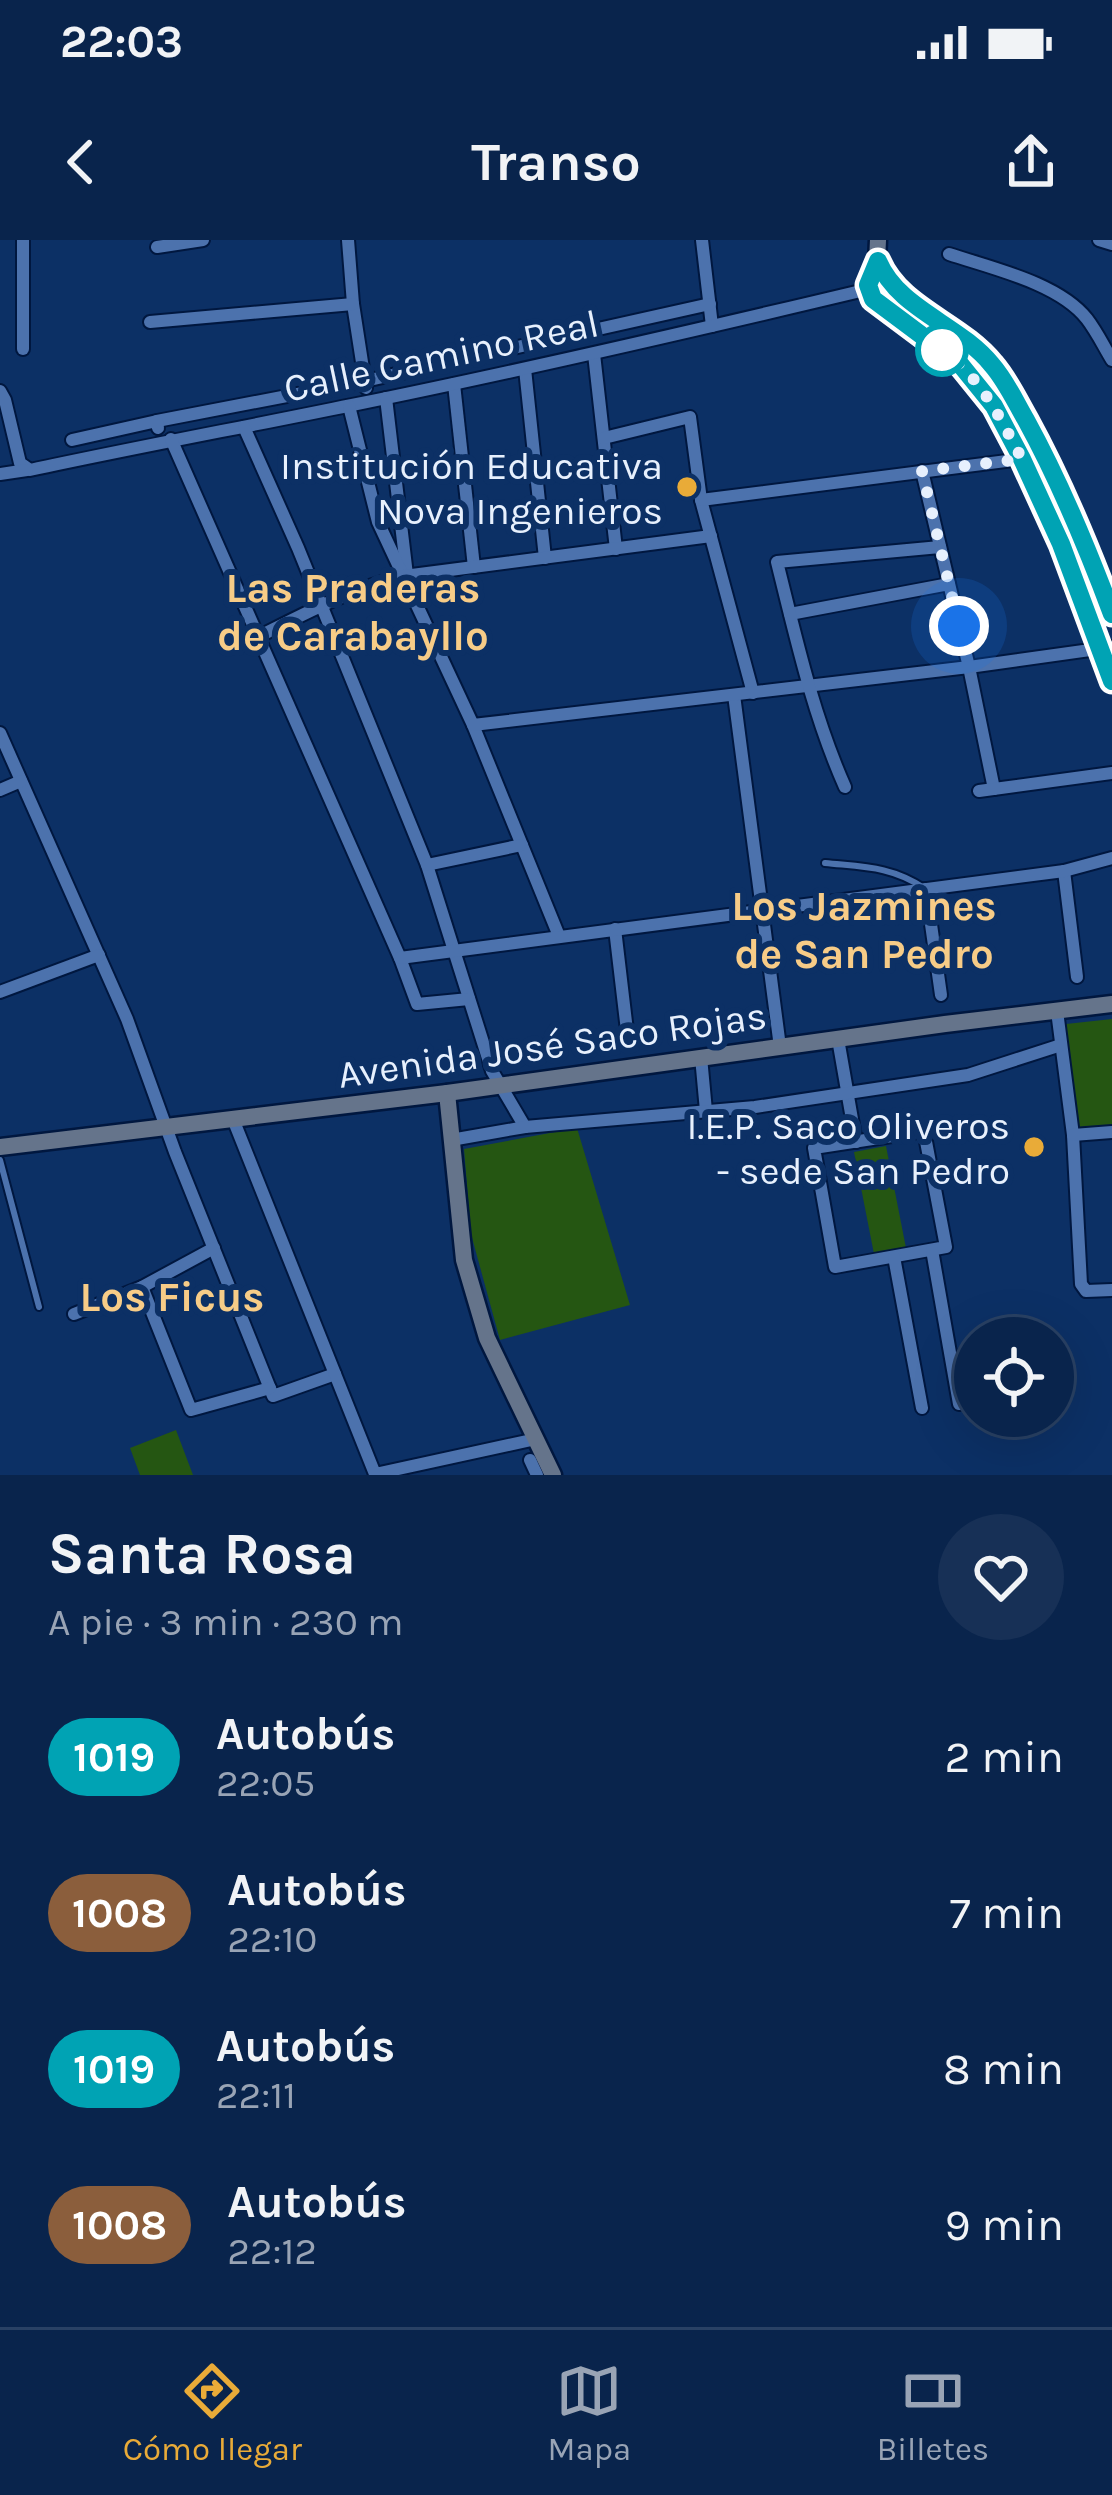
<!DOCTYPE html>
<html lang="es">
<head>
<meta charset="utf-8">
<style>
	body { margin:0; font-family:Karla,sans-serif; background:#173056; color:#f1f3f6; height:100vh; display:flex; flex-direction:column; font-size:45px; white-space:nowrap }
	* { box-sizing:border-box; margin:0 }
	p { font-size:39px; color:#99a4b5 }
	.icon { flex:none; width:66px; height:66px; fill:none; stroke:currentColor; stroke-width:2; stroke-linecap:round; stroke-linejoin:round }
	.map { position:relative; height:1235px; overflow:hidden }
	.details { display:flex; flex-direction:column; background:#09244c; flex:1 }
	.details>* { flex:none }
	.badge { padding:0 24px; border-radius:39px; font-size:42px; line-height:78px }
	.tools { position:absolute; left:954px; top:1077px; display:grid; gap:24px }
	.tools a { display:grid; place-items:center; width:120px; height:120px; border-radius:50%; background:#09244c; box-shadow:0 12px 48px #0002,0 0 0 3px #294164; font-size:60px }
	.you { position:absolute; width:60px; height:60px; margin:-30px; border:9px solid #fff; border-radius:50%; background:#1a73e8; box-shadow:0 0 0 18px #1a73e833 }
	.map>.badge { position:absolute; translate:-50% -50%; box-shadow:0 0 0 6px #fff }
	.round { display:grid; place-items:center; flex:none; width:126px; height:126px; border-radius:63px; background:#173056 }
	.summary { display:flex; align-items:center; justify-content:space-between; height:204px; padding:0 48px }
	h1 { font-size:57px; font-weight:700; line-height:90px }
	ul { padding:0; list-style:none }
	li { display:flex; align-items:center; gap:36px; height:156px; padding:0 48px }
	li div { flex:1 }
	li b { display:block; font-size:45px }
	li em { font-style:normal }
	li .badge { min-width:132px; font-weight:700; text-align:center }
	.status { display:flex; justify-content:space-between; align-items:center; height:84px; padding:0 60px; background:#09244c; direction:ltr }
	.status svg { height:33px; fill:currentColor }
	header { display:flex; justify-content:space-between; align-items:center; height:156px; padding:0 48px; background:#09244c; font-size:54px; font-weight:700 }
	.tabs { display:flex; justify-content:space-around; align-items:center; height:168px; border-top:3px solid #294164; background:#09244c; font-size:33px; color:#99a4b5 }
	.tabs a { display:grid; justify-items:center; gap:6px }
	.tabs .current { color:#e9ab38 }
	.map>svg:first-child { display:block }
	.green { fill:#255612 }
	.lines { fill:none; stroke-linecap:round; stroke-linejoin:round }
	.lane-casing { stroke:#00173f; stroke-width:10 }
	.street-casing { stroke:#00173f; stroke-width:16 }
	.secondary-casing { stroke:#00173f; stroke-width:21 }
	.lane { stroke:#4c72ad; stroke-width:6 }
	.street { stroke:#4c72ad; stroke-width:12 }
	.secondary { stroke:#65748b; stroke-width:16 }
	.line-casing { stroke:#fff; stroke-width:27 }
	.line { stroke:#00a3b4; stroke-width:18 }
	.walk { stroke:#e7f0fd; stroke-width:12; stroke-dasharray:0 21.6 }
	.stop-dot { fill:#fff; stroke:#00a3b4; stroke-width:6 }
	.poi-dot { fill:#e9ab38; stroke:#0c3065; stroke-width:4.5 }
	.labels { text-anchor:middle; stroke-width:12; stroke-linejoin:round; paint-order:stroke }
	.street-label { font-size:39px; fill:#e7f0fd; stroke:#0c3065 }
	.poi-label { font-size:39px; fill:#e7f0fd; stroke:#0c3065; text-anchor:end }
	.neighbourhood-label { font-size:42px; font-weight:bold; fill:#f7cc87; stroke:#0c3065 }
</style>
</head>
<body>
<div class="status"><b>22:03</b><svg viewBox="0 0 49 12"><path d="M0 12V9h3v3zM5 12V6h3v6zM10 12V3h3v9zM15 12V0h3v12zM26 1h20v11H26zM47 4h2v5h-2z"/></svg></div>
<header><svg class="icon" aria-label="back" viewBox="0 0 24 24"><path d="M15 5l-7 7 7 7"/></svg>Transo<svg class="icon" aria-label="share" viewBox="0 0 24 24"><path d="M12 15V3M7 8l5-5 5 5M5 13v7h14v-7"/></svg></header>
<div class="map">
<svg width="1112" height="1235" viewBox="0 0 1112 1235">
	<rect width="100%" height="100%" fill="#0c3065"/>
	<g class="green">
		<polygon points="1112,779 1112,887 1077,890 1066,784"/>
		<polygon points="577,888 630,1065 500,1100 471,994 464,909"/>
		<polygon points="886,906 906,1008 874,1014 854,912"/>
		<polygon points="176,1190 193,1235 140,1235 130,1208"/>
	</g>
	<g class="lines">
		<g class="lane-casing">
			<g id="lane">
				<path d="M825,623C863,627 891,626 924,648"/>
				<polyline points="0,920 39,1067"/>
			</g>
		</g>
		<g class="street-casing">
			<g id="street">
				<polyline points="348,0 353,64 366,148"/>
				<polyline points="702,0 712,86"/>
				<polyline points="1099,0 1112,4"/>
				<polyline points="157,7 203,0"/>
				<path d="M949,14C991,28 1059,43 1087,79C1097,92 1104,107 1112,120"/>
				<polyline points="150,82 353,64"/>
				<polyline points="23,109 23,0"/>
				<polyline points="594,114 616,309"/>
				<polyline points="525,129 545,318"/>
				<polyline points="454,144 474,327"/>
				<path d="M0,151L5,160L20,223L30,230C137,207 245,187 352,165C525,130 697,90 869,49"/>
				<polyline points="386,158 407,335"/>
				<polyline points="349,166 378,282 473,485 559,696"/>
				<polyline points="157,181 365,141 710,64"/>
				<polyline points="244,187 298,308 427,625 492,831 525,887"/>
				<polyline points="604,198 690,177 701,260 753,453"/>
				<polyline points="171,199 400,718 417,764 469,759"/>
				<polyline points="72,200 157,181 158,188"/>
				<polyline points="922,231 969,427 994,549"/>
				<polyline points="0,234 27,230"/>
				<polyline points="701,260 1022,219 1043,210"/>
				<polyline points="790,374 949,344"/>
				<path d="M258,397C306,373 352,348 404,336L711,296"/>
				<polyline points="734,455 780,807"/>
				<polyline points="473,485 969,427 1112,407"/>
				<polyline points="0,493 127,779 175,912 273,1156 335,1134"/>
				<path d="M845,547C813,475 796,398 777,322L940,307"/>
				<polyline points="0,550 21,541"/>
				<polyline points="979,551 1112,533"/>
				<polyline points="427,625 522,605"/>
				<polyline points="1064,631 1077,737"/>
				<polyline points="926,649 941,755"/>
				<polyline points="615,689 628,799"/>
				<polyline points="400,718 1064,631 1112,618"/>
				<polyline points="0,752 99,715"/>
				<polyline points="1057,771 1073,895 1081,1044 1086,1051 1112,1050"/>
				<polyline points="838,799 856,902"/>
				<polyline points="701,817 706,871"/>
				<polyline points="233,879 375,1234 536,1199"/>
				<polygon points="924,891 946,1007 835,1027 814,908"/>
				<polyline points="1073,895 1112,892"/>
				<polyline points="451,900 525,887 755,867 968,835 1061,805"/>
				<polyline points="932,1010 959,1164"/>
				<polyline points="894,1017 922,1168"/>
				<polyline points="142,1047 191,1170 270,1148"/>
				<polyline points="74,1074 142,1047 214,1008"/>
				<polyline points="530,1220 537,1235"/>
			</g>
		</g>
		<g class="secondary-casing">
			<g id="secondary">
				<polyline points="878,0 877,21 868,45 869,53 880,67 960,124 994,166 1061,304 1112,441"/>
				<polyline points="877,21 890,45 971,104 1003,139 1062,250 1112,374"/>
				<polyline points="447,853 464,1020 487,1098 553,1235"/>
				<polyline points="0,907 447,853 945,784 1112,764"/>
			</g>
		</g>
		<use href="#lane" class="lane"/>
		<use href="#street" class="street"/>
		<use href="#secondary" class="secondary"/>
	</g>
	<g class="lines">
		<g class="line-casing">
			<path id="line" d="M1112,374C1087,307 1060,242 1026,180C1015,161 1006,141 992,125C959,84 899,70 878,21L868,45L873,59L960,124L994,166L1022,219L1061,304L1112,441"/>
		</g>
		<use href="#line" class="line"/>
		<path class="walk" d="M942,110C981,137 1000,178 1022,219L922,231L959,386"/>
	</g>
	<circle class="stop-dot" cx="942" cy="110" r="24"/>
	<g class="poi-dot">
		<circle cx="687" cy="247" r="12"/>
		<circle cx="1034" cy="907" r="12"/>
	</g>
	<g class="labels">
		<g class="street-label">
			<text transform="translate(441 115) rotate(-12)" y="14">Calle Camino Real</text>
			<text transform="translate(552 804) rotate(-8)" y="14">Avenida José Saco Rojas</text>
		</g>
		<g class="poi-label">
			<text x="663" y="239">Institución Educativa<tspan x="663" dy="45">Nova Ingenieros</tspan></text>
			<text x="1010" y="899">I.E.P. Saco Oliveros<tspan x="1010" dy="45">- sede San Pedro</tspan></text>
		</g>
		<g class="neighbourhood-label">
			<text x="353" y="362">Las Praderas<tspan x="353" dy="48">de Carabayllo</tspan></text>
			<text x="864" y="680">Los Jazmines<tspan x="864" dy="48">de San Pedro</tspan></text>
			<text x="172" y="1071">Los Ficus</text>
		</g>
	</g>
</svg>
<div class="tools">
<a><svg class="icon" aria-label="locate" viewBox="0 0 24 24"><circle cx="12" cy="12" r="6"/><path d="M12 2v4M12 18v4M2 12h4M18 12h4"/></svg></a>
</div>
<div class="you" style="left:959px;top:386px"></div>
</div>
<section class="details">
<div class="summary"><div><h1>Santa Rosa</h1><p>A pie · 3 min · 230 m</p></div><a class="round"><svg class="icon" aria-label="heart" viewBox="0 0 24 24"><path d="M12 20l-8-8c-3-5 5-10 8-4 3-6 11-1 8 4z"/></svg></a></div>
<ul>
<li><span class="badge" style="background:#00a3b4;color:#fff">1019</span><div><b>Autobús</b><p>22:05</p></div><em>2 min</em></li>
<li><span class="badge" style="background:#8b5e3c;color:#fff">1008</span><div><b>Autobús</b><p>22:10</p></div><em>7 min</em></li>
<li><span class="badge" style="background:#00a3b4;color:#fff">1019</span><div><b>Autobús</b><p>22:11</p></div><em>8 min</em></li>
<li><span class="badge" style="background:#8b5e3c;color:#fff">1008</span><div><b>Autobús</b><p>22:12</p></div><em>9 min</em></li>
</ul>
</section>
<nav class="tabs">
<a class="current"><svg class="icon" aria-label="directions" viewBox="0 0 24 24"><path d="M12 3l9 9-9 9-9-9zM9 14v-3h6M13 9l2 2-2 2"/></svg>Cómo llegar</a>
<a><svg class="icon" aria-label="map" viewBox="0 0 24 24"><path d="M3 6l6-2 6 2 6-2v14l-6 2-6-2-6 2zM9 4v14M15 6v14"/></svg>Mapa</a>
<a><svg class="icon" aria-label="tickets" viewBox="0 0 24 24"><path d="M3 7h18v10H3zM15 7v10"/></svg>Billetes</a>
</nav>
</body>
</html>
